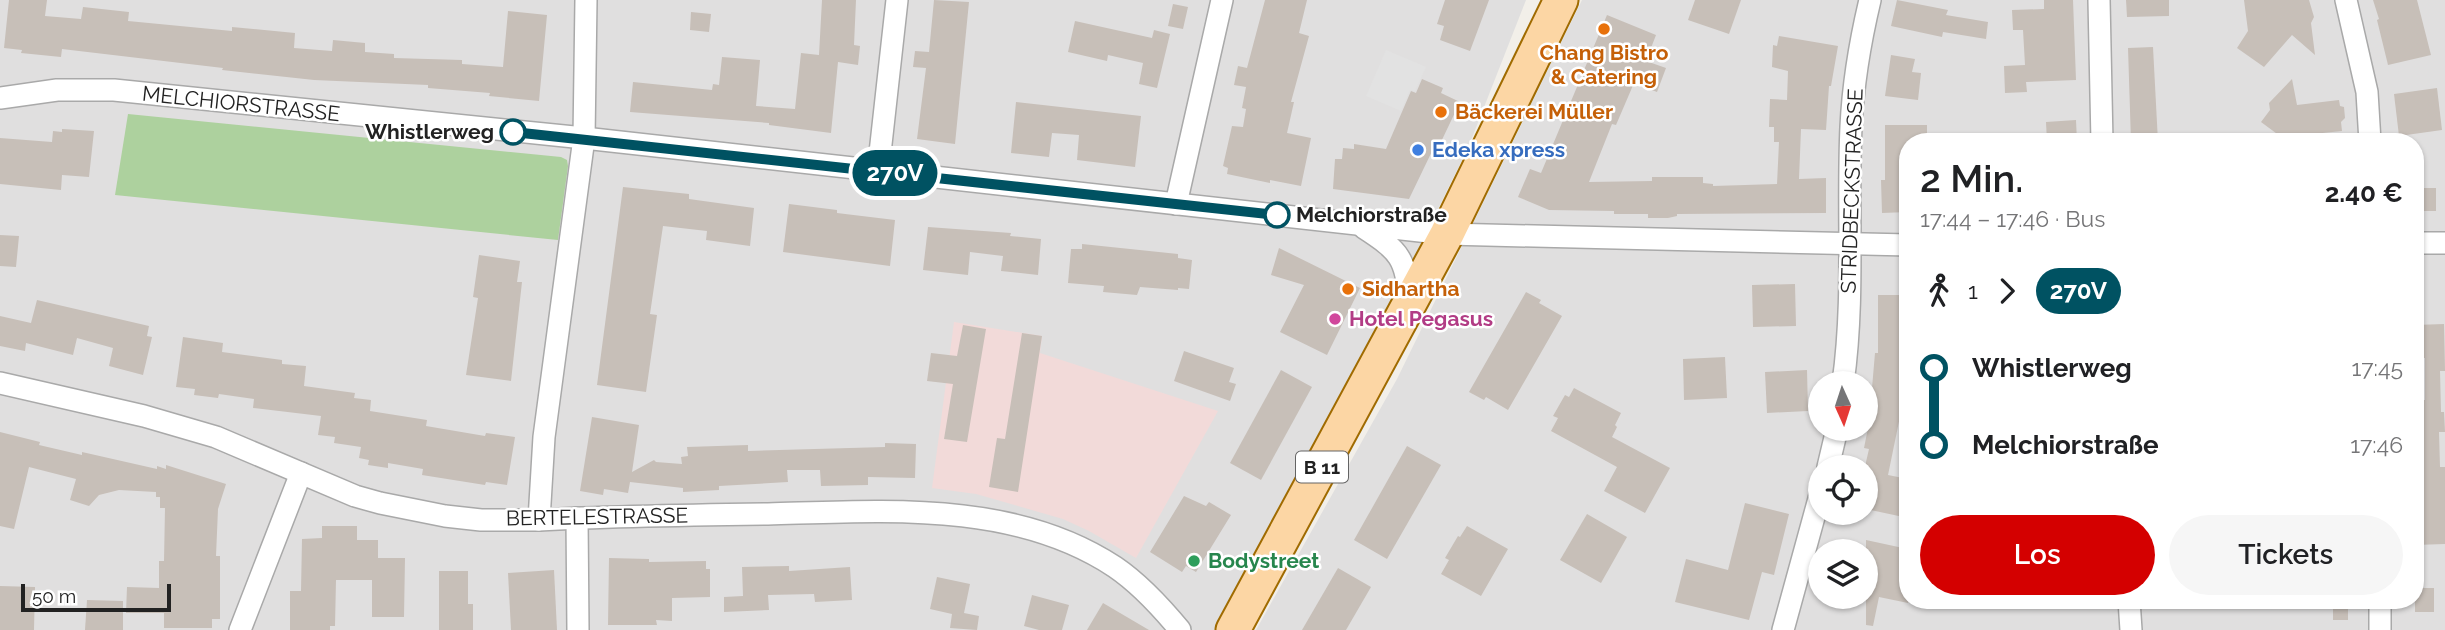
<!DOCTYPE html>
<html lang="de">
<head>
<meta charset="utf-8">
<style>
	body { margin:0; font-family:Raleway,sans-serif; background:#f6f6f6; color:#202124; height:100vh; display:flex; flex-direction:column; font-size:26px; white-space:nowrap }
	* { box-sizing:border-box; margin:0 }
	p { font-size:23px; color:#757577 }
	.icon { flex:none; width:38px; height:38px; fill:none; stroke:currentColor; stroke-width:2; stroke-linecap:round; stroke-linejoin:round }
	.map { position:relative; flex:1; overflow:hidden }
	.sheet { position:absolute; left:1899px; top:133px; width:525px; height:476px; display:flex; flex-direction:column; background:#fff; border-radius:28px; box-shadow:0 2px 5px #0004 }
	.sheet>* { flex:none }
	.badge { padding:0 14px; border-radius:23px; font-size:24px; line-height:46px }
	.needle { width:46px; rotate:177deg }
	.fabs { position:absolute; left:1808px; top:371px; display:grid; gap:14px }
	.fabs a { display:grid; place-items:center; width:70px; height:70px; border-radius:50%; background:#fff; box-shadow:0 2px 5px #0004; font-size:35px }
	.scale { position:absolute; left:21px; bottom:18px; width:150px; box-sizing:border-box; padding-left:7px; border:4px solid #222; border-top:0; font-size:19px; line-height:24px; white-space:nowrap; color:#222; -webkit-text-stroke:5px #fff; paint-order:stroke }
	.map>.badge { position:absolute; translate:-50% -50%; box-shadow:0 0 0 4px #fff }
	.legs { display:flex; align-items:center; gap:10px; height:77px; padding:0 21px; font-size:23px }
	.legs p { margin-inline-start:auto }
	.overview { display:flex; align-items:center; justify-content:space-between; height:119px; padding:0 21px }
	h1 { font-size:38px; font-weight:600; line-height:52px }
	.action { display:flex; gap:14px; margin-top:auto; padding:14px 21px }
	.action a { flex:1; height:80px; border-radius:42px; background:#d40000; color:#fff; font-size:28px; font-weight:600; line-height:80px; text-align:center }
	.action a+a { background:#f6f6f6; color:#202124 }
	ul { padding:0 21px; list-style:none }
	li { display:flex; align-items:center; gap:24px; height:77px; font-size:26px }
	li i { display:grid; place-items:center; width:10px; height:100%; margin:0 9px; background:currentColor }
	li i::after { content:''; width:18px; height:18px; margin:-9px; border:5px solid; border-radius:50%; background:#fff }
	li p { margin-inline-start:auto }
	li:first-child i { background:linear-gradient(#0000 50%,currentColor 0) }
	li:last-child i { background:linear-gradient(currentColor 50%,#0000 0) }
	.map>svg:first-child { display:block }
	.residential { fill:#e0dfdf; fill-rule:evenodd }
	.commercial { fill:#f2dad9 }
	.forest { fill:#add19e }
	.parking { fill:#e2e2e2 }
	.building { fill:#c7bfb8 }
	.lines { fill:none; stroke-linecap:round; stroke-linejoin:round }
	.minor-casing { stroke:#a9a9a9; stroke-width:24 }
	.primary-casing { stroke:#a06b00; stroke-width:37 }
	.minor { stroke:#fff; stroke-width:21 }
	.primary { stroke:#fcd6a4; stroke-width:33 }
	.line-1-casing { stroke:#fff; stroke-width:16 }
	.line-1 { stroke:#005262; stroke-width:10 }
	.food-dot { fill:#e8710a; stroke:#fff; stroke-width:2.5 }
	.stop-1-dot { fill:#fff; stroke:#005262; stroke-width:3.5 }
	.shop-dot { fill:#3f7fe0; stroke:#fff; stroke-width:2.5 }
	.hotel-dot { fill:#d1479c; stroke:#fff; stroke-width:2.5 }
	.leisure-dot { fill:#2e9e5b; stroke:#fff; stroke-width:2.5 }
	.labels { text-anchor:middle; stroke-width:5; stroke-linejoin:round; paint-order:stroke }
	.shield { fill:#fff; stroke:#646464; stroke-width:2 }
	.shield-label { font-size:19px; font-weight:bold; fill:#222 }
	.food-label { font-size:21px; font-weight:bold; fill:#c56008; stroke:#fff; text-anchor:start }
	.street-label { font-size:21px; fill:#222; stroke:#fff }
	.stop-label { font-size:21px; font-weight:bold; fill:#222; stroke:#fff; text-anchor:end }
	.shop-label { font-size:21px; font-weight:bold; fill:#366cbe; stroke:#fff; text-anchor:start }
	.hotel-label { font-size:21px; font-weight:bold; fill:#b23c85; stroke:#fff; text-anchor:start }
	.leisure-label { font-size:21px; font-weight:bold; fill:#27864d; stroke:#fff; text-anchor:start }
</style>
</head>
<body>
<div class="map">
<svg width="2445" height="630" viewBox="0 0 2445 630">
	<rect width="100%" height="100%" fill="#f2efe9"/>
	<g class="residential">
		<polygon points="0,0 1526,0 1468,148 1344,400 1217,630 0,630"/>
		<path d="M1582,0H2445V630H1256L1397,379ZM1908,142H2415V600H1908ZM1820,383H1866V429H1820ZM1820,467H1866V513H1820ZM1820,551H1866V597H1820Z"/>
	</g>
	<polygon class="commercial" points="954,322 1042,336 1040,353 1218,411 1136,558 1089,531 1063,519 976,494 932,488"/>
	<polygon class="forest" points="128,114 561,157 567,160 568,166 558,240 115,195"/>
	<polygon class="parking" points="1386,50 1426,67 1415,91 1410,90 1401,111 1366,96"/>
	<g class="building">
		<polygon points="9,0 47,0 45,16 81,19 83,7 129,12 128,21 232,31 232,27 295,33 294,48 332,51 333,40 365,43 365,52 394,54 394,58 462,60 462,64 503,67 508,11 547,15 539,101 489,96 490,93 428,88 428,85 314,80 222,70 223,68 62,49 61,57 21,53 22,50 4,48"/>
		<polygon points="822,0 856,0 854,45 860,46 858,65 838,62 831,133 769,125 769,123 630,112 633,82 712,90 713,84 719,85 722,57 760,60 756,106 795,109 801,53 819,55"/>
		<polygon points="934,0 969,2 955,144 917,139 926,68 913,67 915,51 929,52"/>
		<polygon points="1265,0 1307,0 1299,33 1309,36 1291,102 1294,102 1287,133 1311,138 1301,186 1270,180 1270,183 1227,174 1228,168 1223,166 1232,126 1243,127 1246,109 1242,108 1246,87 1234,85 1238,66 1247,68"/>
		<polygon points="1445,0 1489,0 1470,51 1440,40 1444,26 1437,24"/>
		<polygon points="1695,0 1741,0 1729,34 1688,20"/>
		<polygon points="1897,0 1948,10 1946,15 1988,22 1986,39 1943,32 1942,37 1891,26"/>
		<polygon points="2044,0 2073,0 2076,80 2026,82 2027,92 2005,93 2004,66 2025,65 2023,30 2013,30 2012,10 2044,9"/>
		<polygon points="2126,0 2169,0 2169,16 2127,17"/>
		<polygon points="2244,0 2309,0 2314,17 2311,23 2315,55 2292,35 2264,67 2237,48 2248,31"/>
		<polygon points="2373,0 2417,0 2431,55 2388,65 2377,20 2379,19"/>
		<polygon points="1173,4 1188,7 1183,29 1168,26"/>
		<polygon points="691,12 711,14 709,32 690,30"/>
		<polygon points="1607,15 1656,35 1646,61 1666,68 1657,92 1634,83 1616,125 1612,124 1589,182 1652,181 1652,177 1703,177 1703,183 1713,184 1713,186 1777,184 1779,142 1774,142 1774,127 1769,127 1770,99 1787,100 1788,71 1772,67 1773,45 1777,46 1779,36 1838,46 1831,86 1829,86 1826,130 1801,129 1799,179 1826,178 1826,213 1677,214 1677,216 1668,218 1648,218 1648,214 1614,214 1614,211 1549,210 1518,197 1530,169 1541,173"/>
		<polygon points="1075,21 1152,38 1154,30 1170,34 1157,88 1139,84 1143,63 1108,55 1107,61 1068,52"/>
		<polygon points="2153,47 2158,142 2131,142 2128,48"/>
		<polygon points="1891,55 1915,59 1912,72 1921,73 1918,100 1885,96"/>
		<polygon points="1422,79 1443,88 1441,93 1460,102 1440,144 1436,143 1409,199 1333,189 1335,159 1342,159 1343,148 1354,149 1354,144 1386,149 1411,91 1416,93"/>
		<polygon points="2292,79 2297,105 2339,100 2340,106 2344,107 2345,118 2341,122 2342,131 2313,134 2308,140 2298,134 2292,142 2288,142 2261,122 2270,110 2269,103"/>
		<polygon points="2437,88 2442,130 2399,136 2394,94"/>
		<polygon points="1016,102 1141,116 1135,167 1077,160 1079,135 1052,133 1049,157 1011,153"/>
		<polygon points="2076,120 2077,142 2047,142 2046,122"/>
		<polygon points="1885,125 1927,125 1927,142 1908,142 1908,212 1882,213 1881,180 1885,180"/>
		<polygon points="62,129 94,131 89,177 62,175 61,190 0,184 0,138 52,142 53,131 62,132"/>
		<polygon points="623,187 689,194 689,199 754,208 750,246 706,240 707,231 663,226 650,314 657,315 646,392 597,385"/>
		<rect x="2415" y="188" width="21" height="23"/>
		<polygon points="789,204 837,210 837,213 895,220 890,266 783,252"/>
		<polygon points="928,227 1011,233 1010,236 1041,239 1038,275 1001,271 1003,256 970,252 968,275 923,270"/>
		<polygon points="0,235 19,236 16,267 0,266"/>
		<polygon points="1082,244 1178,254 1178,258 1192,260 1189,289 1178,288 1178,290 1140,287 1137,295 1103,292 1104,286 1068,283 1071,249 1082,249"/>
		<polygon points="1279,248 1360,288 1327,355 1280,332 1304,285 1271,275"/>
		<polygon points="479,255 520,261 517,282 522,282 511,381 466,375 478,298 473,297"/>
		<polygon points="1795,284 1796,326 1753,327 1752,285"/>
		<polygon points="1526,292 1541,300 1539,303 1562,316 1508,410 1486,397 1484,400 1469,392"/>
		<polygon points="1878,295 1908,295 1908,325 1902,325 1902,354 1906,354 1903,402 1888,475 1908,479 1908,518 1866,509 1866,462 1869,449 1864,448 1869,423 1875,353 1878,353"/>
		<polygon points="37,300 149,326 147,336 152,337 143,375 109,366 113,348 77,338 73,355 26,343 25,351 0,346 0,316 31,323"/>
		<polygon points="2444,324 2445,371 2440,371 2441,412 2444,412 2445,432 2439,432 2440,467 2445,467 2445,544 2415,545 2415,400 2425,400 2425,358 2415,358 2415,325"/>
		<polygon points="963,325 986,329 967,442 944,439 953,384 927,381 931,353 957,356"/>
		<polygon points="1022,333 1042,336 1018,492 989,487 997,438 1005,439"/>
		<polygon points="183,337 223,343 222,352 282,360 282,364 306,366 304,386 355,393 354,398 371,400 370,411 427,420 426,426 485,436 486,433 515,437 507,485 486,482 485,485 422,475 423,469 388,463 388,468 368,465 369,460 359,458 361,447 334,443 335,437 318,435 321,416 253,408 254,399 219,394 218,398 194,395 195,389 176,387"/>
		<polygon points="1184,351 1234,368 1229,382 1236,384 1230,401 1174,381"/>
		<polygon points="1725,357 1727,398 1684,400 1683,359"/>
		<polygon points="1281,370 1312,387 1261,480 1230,463"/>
		<polygon points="1807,370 1808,411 1767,413 1765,372"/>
		<polygon points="1574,388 1621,413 1615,425 1617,427 1612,437 1670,468 1645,513 1604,491 1617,467 1551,431 1558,418 1553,416 1565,395 1569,397"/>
		<polygon points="592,417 639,425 632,472 654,460 656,462 682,464 681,457 688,456 687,447 748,445 748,451 885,447 885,443 916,444 915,478 868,477 868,485 821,486 820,470 787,470 788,482 719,486 719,490 683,492 683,488 630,482 628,493 604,489 603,495 580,491"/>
		<polygon points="0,432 40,442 39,445 82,455 82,452 157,469 157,466 166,469 166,465 226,484 218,509 216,556 220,556 220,619 212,619 212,628 164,628 164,613 126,613 127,587 159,588 159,561 164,561 165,508 160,508 160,497 156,497 156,492 119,490 99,495 89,506 70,500 76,479 29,467 14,529 0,526"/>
		<polygon points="1407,446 1441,465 1387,559 1354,540"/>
		<polygon points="1184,496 1206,506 1209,502 1231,515 1196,572 1186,566 1182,572 1150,552"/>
		<polygon points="1745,503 1789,514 1774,575 1762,572 1749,620 1675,602 1686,559 1728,570"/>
		<polygon points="1587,514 1627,537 1601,583 1560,560"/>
		<polygon points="322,526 357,526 357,540 378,540 378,558 405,558 404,617 372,617 372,580 336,580 335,626 330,626 330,630 290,630 290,591 301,591 302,539 322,538"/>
		<polygon points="1467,526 1508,549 1481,596 1441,574 1449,560 1445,558 1458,536 1460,537"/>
		<polygon points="1866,540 1903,548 1902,554 1908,555 1908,603 1879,597 1873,626 1866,625"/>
		<polygon points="609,558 649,559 649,562 706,561 706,569 710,569 710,597 672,598 672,621 656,620 657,625 608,625"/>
		<polygon points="789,566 789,571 850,567 852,600 815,602 814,594 768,595 769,610 724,612 724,597 743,596 742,567"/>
		<polygon points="1338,568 1371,587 1346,630 1302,630"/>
		<polygon points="554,570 557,630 511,630 508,573"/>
		<polygon points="439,571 468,571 468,604 473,604 473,630 439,630"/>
		<polygon points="937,577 970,584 964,613 979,616 977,630 950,628 952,614 930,609"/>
		<polygon points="0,586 35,587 34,630 0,630"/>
		<rect x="2415" y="588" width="19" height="24"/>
		<polygon points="1032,595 1069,605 1062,630 1039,630 1024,626"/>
		<polygon points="87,600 123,601 123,630 85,630"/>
		<rect x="2333" y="600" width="15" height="20"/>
		<polygon points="1103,603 1149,630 1087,630"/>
	</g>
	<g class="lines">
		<g class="minor-casing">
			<g id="minor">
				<polyline points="2099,0 2102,142"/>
				<polyline points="2346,0 2367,92 2370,142"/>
				<polyline points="0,98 57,90 114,90 584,138 1447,234 1908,245"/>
				<polyline points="878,171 897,0"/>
				<polyline points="1176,204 1222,0"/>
				<path d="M1364,228C1401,252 1405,258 1410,302"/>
				<polyline points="2415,243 2445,243"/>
				<path d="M0,383L144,416L216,437L355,496L380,503L445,516L481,520H539C615,516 692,515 768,514C883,511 1014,500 1115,567C1140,584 1161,607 1180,630"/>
				<path d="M1843,383C1855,298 1847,212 1851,127C1853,84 1860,42 1870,0"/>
				<polyline points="1828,467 1837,429"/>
				<polyline points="577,518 578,630"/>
				<polyline points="539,520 544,437 584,138 586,0"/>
				<polyline points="2129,600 2131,630"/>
				<polyline points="240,630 301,473"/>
				<polyline points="1783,630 1820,495"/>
				<polyline points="2380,630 2380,600"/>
			</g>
		</g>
		<g class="primary-casing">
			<polyline id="primary" points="1233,630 1447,234 1561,0"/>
		</g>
		<use href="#minor" class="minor"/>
		<use href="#primary" class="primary"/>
	</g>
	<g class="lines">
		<g class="line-1-casing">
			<polyline id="line-1" points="513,132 1277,215"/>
		</g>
		<use href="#line-1" class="line-1"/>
	</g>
	<g class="food-dot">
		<circle cx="1604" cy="29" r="7"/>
		<circle cx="1441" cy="112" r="7"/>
		<circle cx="1348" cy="289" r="7"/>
	</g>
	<g class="stop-1-dot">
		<circle cx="513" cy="132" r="12"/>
		<circle cx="1277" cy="215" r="12"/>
	</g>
	<circle class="shop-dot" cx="1418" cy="150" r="7"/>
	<circle class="hotel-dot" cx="1335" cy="319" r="7"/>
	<circle class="leisure-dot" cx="1194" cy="561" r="7"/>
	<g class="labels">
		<rect class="shield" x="1296" y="451.5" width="52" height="31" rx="5"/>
		<g class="shield-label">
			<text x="1322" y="474">B 11</text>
		</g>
		<g class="food-label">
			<text x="1604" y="60" text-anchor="middle">Chang Bistro<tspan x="1604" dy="24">&amp; Catering</tspan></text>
			<text x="1455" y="119">Bäckerei Müller</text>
			<text x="1362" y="296">Sidhartha</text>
		</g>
		<g class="street-label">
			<text transform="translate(241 104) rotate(6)" y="7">MELCHIORSTRASSE</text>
			<text transform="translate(1852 191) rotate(-88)" y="7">STRIDBECKSTRASSE</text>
			<text transform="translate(597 517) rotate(-1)" y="7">BERTELESTRASSE</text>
		</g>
		<g class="stop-label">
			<text x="494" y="139">Whistlerweg</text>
			<text x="1296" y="222" text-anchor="start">Melchiorstraße</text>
		</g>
		<g class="shop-label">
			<text x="1432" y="157">Edeka xpress</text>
		</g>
		<g class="hotel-label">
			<text x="1349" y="326">Hotel Pegasus</text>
		</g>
		<g class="leisure-label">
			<text x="1208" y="568">Bodystreet</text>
		</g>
	</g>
</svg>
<div class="fabs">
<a><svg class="needle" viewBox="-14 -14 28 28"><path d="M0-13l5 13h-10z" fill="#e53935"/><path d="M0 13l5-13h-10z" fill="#757577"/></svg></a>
<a><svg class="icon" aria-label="locate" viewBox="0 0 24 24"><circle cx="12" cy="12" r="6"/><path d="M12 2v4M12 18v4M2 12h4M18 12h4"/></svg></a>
<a><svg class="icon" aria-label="layers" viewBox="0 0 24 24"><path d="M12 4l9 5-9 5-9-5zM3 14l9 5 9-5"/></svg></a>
</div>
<div class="scale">50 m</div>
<b class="badge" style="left:895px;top:173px;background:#005262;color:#fff">270V</b>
<section class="sheet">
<div class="overview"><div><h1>2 Min.</h1><p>17:44 – 17:46 · Bus</p></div><b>2.40 €</b></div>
<div class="legs"><svg class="icon" aria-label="walk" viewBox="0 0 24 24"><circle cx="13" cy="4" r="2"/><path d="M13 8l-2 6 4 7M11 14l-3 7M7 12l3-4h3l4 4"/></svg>1<svg class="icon" aria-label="forward" viewBox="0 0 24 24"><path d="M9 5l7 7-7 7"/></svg><b class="badge" style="background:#005262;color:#fff">270V</b></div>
<ul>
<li><i style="color:#005262"></i><b>Whistlerweg</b><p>17:45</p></li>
<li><i style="color:#005262"></i><b>Melchiorstraße</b><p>17:46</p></li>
</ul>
<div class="action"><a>Los</a><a>Tickets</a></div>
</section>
</div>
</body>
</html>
